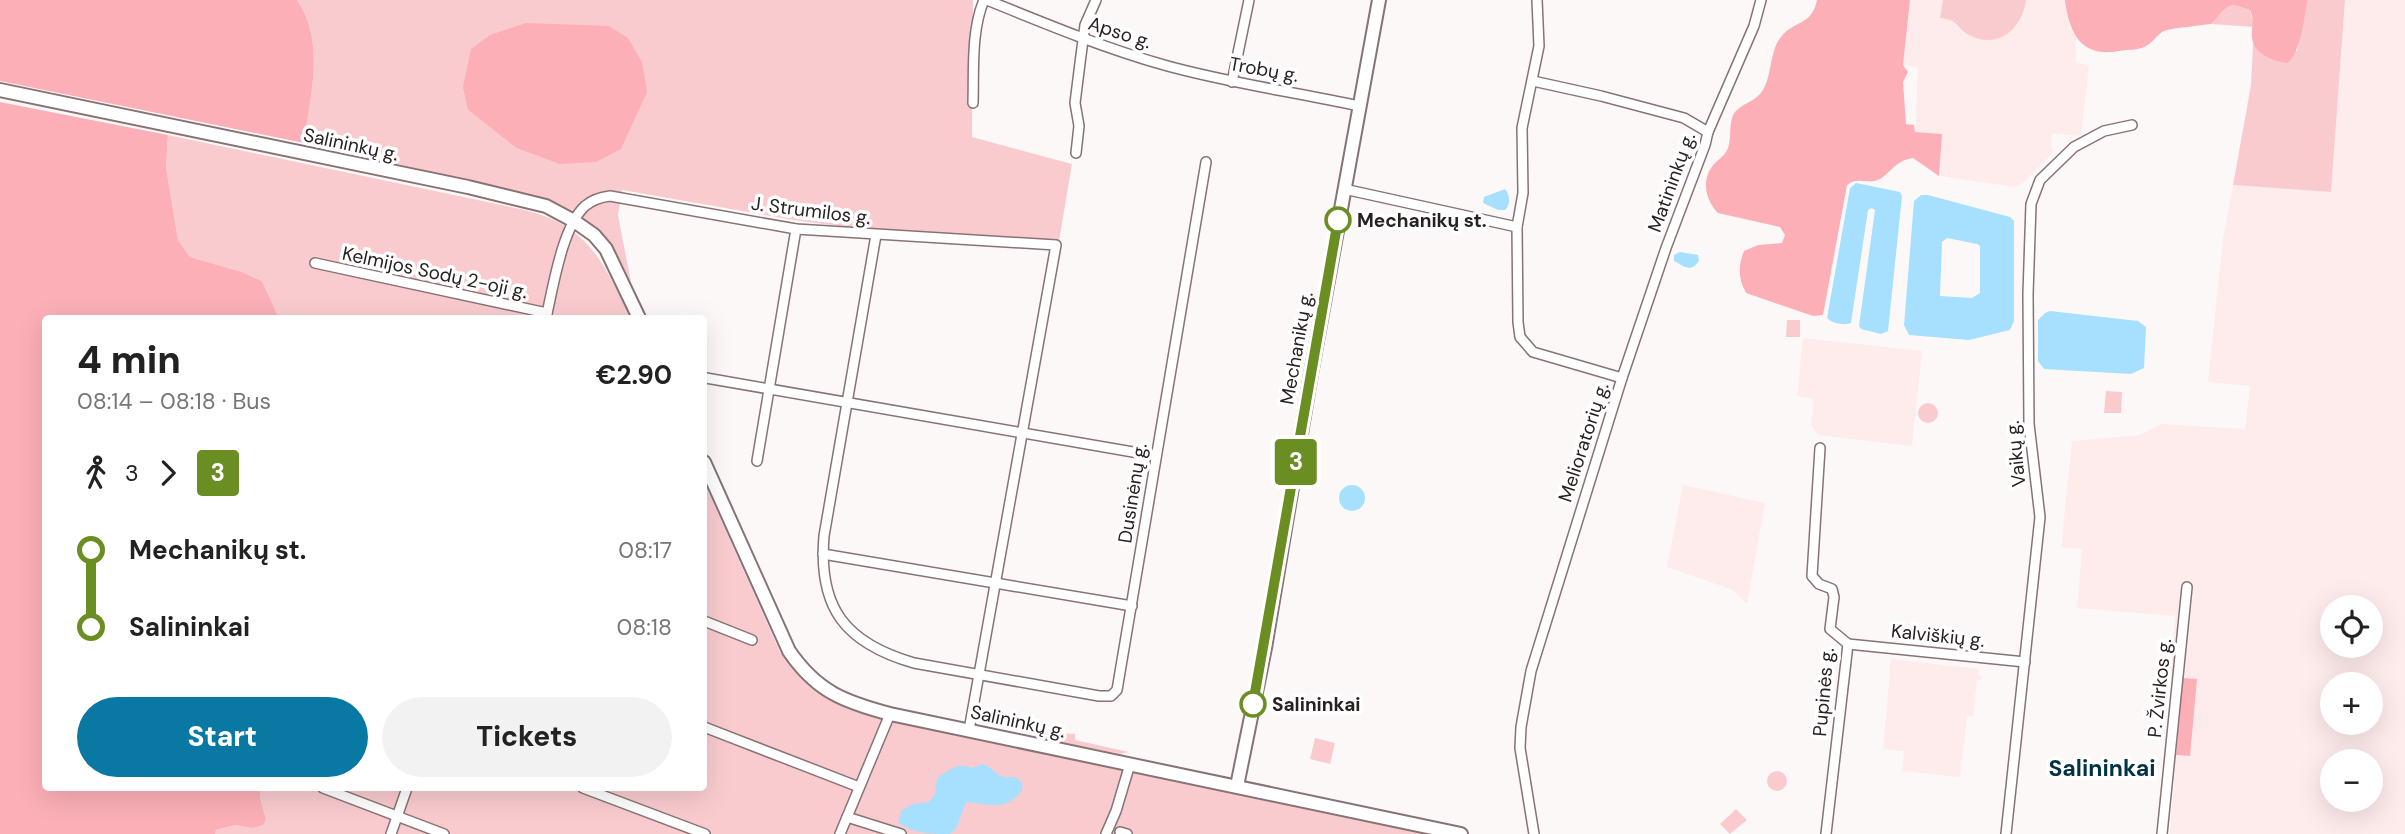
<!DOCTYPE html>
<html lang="en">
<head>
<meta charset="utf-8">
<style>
	body { margin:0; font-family:"DM Sans",sans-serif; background:#f2f2f2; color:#222; height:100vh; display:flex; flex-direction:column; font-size:26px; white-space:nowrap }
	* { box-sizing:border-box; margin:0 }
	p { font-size:23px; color:#767676 }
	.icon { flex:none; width:38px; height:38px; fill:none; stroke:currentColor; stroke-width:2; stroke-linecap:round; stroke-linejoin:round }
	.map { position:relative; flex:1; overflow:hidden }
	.panel { position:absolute; left:42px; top:315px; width:665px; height:476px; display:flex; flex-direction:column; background:#fff; border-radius:7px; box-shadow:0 7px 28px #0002 }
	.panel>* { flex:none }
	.badge { padding:0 14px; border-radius:5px; font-size:24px; line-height:46px }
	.buttons { position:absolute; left:2320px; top:595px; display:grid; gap:14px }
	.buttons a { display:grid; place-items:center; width:63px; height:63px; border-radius:50%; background:#fff; box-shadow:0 7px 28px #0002; font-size:35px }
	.map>.badge { position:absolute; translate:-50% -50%; box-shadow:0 0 0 4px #fff }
	.legs { display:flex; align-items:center; gap:10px; height:77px; padding:0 35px; font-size:23px }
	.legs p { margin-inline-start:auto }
	.headline { display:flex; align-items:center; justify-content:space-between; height:119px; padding:0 35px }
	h1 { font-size:38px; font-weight:800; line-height:52px }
	.primary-button { display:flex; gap:14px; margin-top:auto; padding:14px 35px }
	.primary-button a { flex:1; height:80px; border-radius:42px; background:#0979a3; color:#fff; font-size:28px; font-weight:800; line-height:80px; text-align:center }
	.primary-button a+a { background:#f2f2f2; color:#222 }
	ul { padding:0 35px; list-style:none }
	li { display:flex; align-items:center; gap:24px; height:77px; font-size:26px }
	li i { display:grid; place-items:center; width:10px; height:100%; margin:0 9px; background:currentColor }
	li i::after { content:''; width:18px; height:18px; margin:-9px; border:5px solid; border-radius:50%; background:#fff }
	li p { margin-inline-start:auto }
	li:first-child i { background:linear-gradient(#0000 50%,currentColor 0) }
	li:last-child i { background:linear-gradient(currentColor 50%,#0000 0) }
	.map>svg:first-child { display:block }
	.built { fill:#feebec; fill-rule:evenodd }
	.green { fill:#f9cbcf; fill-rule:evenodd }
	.forest { fill:#fcafb6 }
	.water { fill:#a6e0fe; fill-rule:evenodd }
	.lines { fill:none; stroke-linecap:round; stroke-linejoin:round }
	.street-casing { stroke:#877375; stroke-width:12 }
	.secondary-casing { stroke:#877375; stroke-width:16 }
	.street { stroke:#fff; stroke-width:9 }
	.secondary { stroke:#fff; stroke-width:12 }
	.line-1-casing { stroke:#fff; stroke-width:16 }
	.line-1 { stroke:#6b8e23; stroke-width:10 }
	.stop-1-dot { fill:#fff; stroke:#6b8e23; stroke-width:3.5 }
	.labels { text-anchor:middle; stroke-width:7; stroke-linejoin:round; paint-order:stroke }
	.street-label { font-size:19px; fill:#282021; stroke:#fff }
	.stop-label { font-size:19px; font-weight:bold; fill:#282021; stroke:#fff; text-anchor:start }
	.quarter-label { font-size:23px; font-weight:bold; fill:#013246; stroke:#fff }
</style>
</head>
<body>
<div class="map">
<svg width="2405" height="834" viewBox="0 0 2405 834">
	<rect width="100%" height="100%" fill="#fdf8f8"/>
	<g class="built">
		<polygon points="1910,0 2065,0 2070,30 2076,35 2076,63 2089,65 2081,136 2052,133 2051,145 2053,150 2051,155 2023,183 2015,187 1939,176 1941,134 1915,132 1918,67 1903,65"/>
		<path d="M2345,0H2405V834H2170L2176,755L2189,756L2196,679L2170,678L2175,616L2077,608L2082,549L2061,547L2072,441L2140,435L2161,424L2245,429L2250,386L2208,382L2223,239L2233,185L2331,192ZM2333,607H2371V646H2333ZM2333,684H2371V723H2333ZM2333,761H2371V800H2333Z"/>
		<polygon points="1803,338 1922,351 1912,446 1818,435 1811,425 1814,399 1797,396"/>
		<polygon points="1683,485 1765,503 1747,604 1733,590 1667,567"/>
		<polygon points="1891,659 1979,669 1978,675 1982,676 1981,680 1977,680 1973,717 1967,716 1960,777 1902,771 1904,751 1883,749"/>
	</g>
	<g class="green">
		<path d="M297,0H973L972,137L1072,164L1059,241L860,229L794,220L622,190L618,215L631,282C625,271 620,259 613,248C591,217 555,204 520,193L304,143C310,96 326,42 297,0ZM468,110L559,164L516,148Z"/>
		<path d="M1943,0H2026C2022,29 1998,50 1969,35C1955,27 1960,20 1940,18Z"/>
		<polygon points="2308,0 2345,0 2331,192 2233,185 2251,85 2253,43 2266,57 2297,51"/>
		<path d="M2234,5L2250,10L2254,27L2211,24C2221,16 2221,8 2234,5Z"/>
		<path d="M168,135L525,210C535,213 546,216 556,221C596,240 612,280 630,318H279L262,281L242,272L190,257L178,240L166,167Z"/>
		<polygon points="1787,320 1800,320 1800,337 1786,337"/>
		<polygon points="2106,391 2122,392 2121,413 2104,413"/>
		<circle cx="1928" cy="413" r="10"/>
		<polygon points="704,482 780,652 807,684 848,709 1429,834 215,834 216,830 235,825 252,828 266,819 260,798 260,788 704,788"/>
		<polygon points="1041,728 1054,733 1075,734 1075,740 1129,752 1120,754 1039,738 1037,733"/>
		<polygon points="1315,738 1335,743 1330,764 1310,759"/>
		<circle cx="1777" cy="781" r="10"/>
		<polygon points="1736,809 1747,820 1730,834 1720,824"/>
	</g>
	<g class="forest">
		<path d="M0,0H297C326,42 310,96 304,143L0,81Z"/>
		<path d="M1817,0H1910L1903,65L1908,72L1903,82L1906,124L1914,125L1915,132L1942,134L1939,176L1913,158C1897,160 1892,171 1880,179C1869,185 1857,176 1847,185L1823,315L1813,316L1746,293C1738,278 1738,266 1744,251L1758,245L1782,243L1785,235L1780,227L1718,213C1707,202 1701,183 1711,168C1716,160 1724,158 1728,148C1732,137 1728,121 1735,112C1744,102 1758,101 1764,88C1772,73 1770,50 1781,37C1794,20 1812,26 1817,0Z"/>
		<path d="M2065,0H2308C2304,16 2301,54 2287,63C2274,61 2254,55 2252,38C2251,28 2255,20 2250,10L2234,5C2221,8 2221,16 2211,24C2197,26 2181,27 2167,30C2158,32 2154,42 2146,46C2138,51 2128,49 2119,51C2081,58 2069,33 2065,0Z"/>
		<polygon points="526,23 609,26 628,38 642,62 647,92 621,149 596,162 559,164 516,148 468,110 463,87 471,49 490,35"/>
		<polygon points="0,102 168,135 166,167 178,240 190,257 242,272 262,281 279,318 46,318 46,788 260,788 260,798 266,819 263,825 252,828 235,825 216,830 215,834 0,834"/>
		<polygon points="2183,678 2197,679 2190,756 2176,755"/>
	</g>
	<g class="water">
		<path d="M1856,183L1900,192L1902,196L1888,331L1881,334L1861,329L1859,326L1875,210L1872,208L1868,210L1851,323C1845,326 1831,323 1827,318L1850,188Z"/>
		<path d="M1505,189C1510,194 1511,205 1505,210H1498L1483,203L1484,197Z"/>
		<path d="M1921,195H1928L2010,217L2014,221V321L2010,330L1969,340L1909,335L1904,325L1914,201ZM1947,238L1977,244L1980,246V293L1972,298L1940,296L1942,242Z"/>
		<path d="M1680,252L1698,255L1699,261C1690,273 1686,267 1674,261V255Z"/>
		<polygon points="2050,311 2138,321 2146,327 2144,368 2131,374 2044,369 2038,361 2038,320 2045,313"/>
		<circle cx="1352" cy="498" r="13"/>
		<path d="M982,764C991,766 994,773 1001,776C1007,778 1013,776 1018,779C1032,789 1010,804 1000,805C989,806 977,803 966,802L956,829L950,834C932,834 913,834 898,822L902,810L913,804L929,802L935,794L937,778C950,770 956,762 973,768Z"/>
	</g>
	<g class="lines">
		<g class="street-casing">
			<g id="street">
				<path d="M987,0C1046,24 1104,48 1164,65C1228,83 1295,92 1359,106"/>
				<polyline points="1533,81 1601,96 1684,118 1708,132"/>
				<polyline points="1232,82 1249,0"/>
				<path d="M973,103C974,69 971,31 984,0"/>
				<polyline points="1076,153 1079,126 1075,103 1080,63 1085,25 1096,0"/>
				<polyline points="1344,189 1517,227"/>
				<path d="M876,235L824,536C818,608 845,643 914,663L1099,696H1111L1117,690L1206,162"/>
				<polyline points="315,263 547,313"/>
				<path d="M546,318C553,288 562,227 585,206C592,200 601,197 610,196L796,229L1056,245L969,730"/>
				<polyline points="706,378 1156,456"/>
				<polyline points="1622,378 1666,248 1705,145 1708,132 1754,26 1761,0"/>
				<polyline points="1820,448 1812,576 1819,584 1832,589 1834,597 1830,629 1848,644 1826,834"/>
				<polyline points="757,461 796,229"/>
				<polyline points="823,554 1132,606"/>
				<polyline points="704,621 752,640"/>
				<polyline points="1848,644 2025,662"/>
				<polyline points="704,727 859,787"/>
				<polyline points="323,788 444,834"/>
				<polyline points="583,788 705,834"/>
				<polyline points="847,817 901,834"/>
				<polyline points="1120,832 1127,834"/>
				<polyline points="391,834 407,788"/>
				<polyline points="840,834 890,714"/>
				<polyline points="1106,834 1116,811 1130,764"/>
				<polyline points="1534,834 1520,748 1521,727 1531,671 1622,378 1533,352 1520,337 1518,322 1517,227 1523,193 1522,128 1539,46 1537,0"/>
				<polyline points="2006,834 2040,517 2029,424 2028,294 2031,204 2040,180 2074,147 2104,131 2132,125"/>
				<polyline points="2162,834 2187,587"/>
			</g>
		</g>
		<g class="secondary-casing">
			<g id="secondary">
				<polyline points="0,90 468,187 546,206 574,221 594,235 606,249 639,318"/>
				<path d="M704,462L789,651C817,692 845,702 890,714L1461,834"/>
				<polyline points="1237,786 1265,648 1311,374 1379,0"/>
			</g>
		</g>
		<use href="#street" class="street"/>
		<use href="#secondary" class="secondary"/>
	</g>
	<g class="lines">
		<g class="line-1-casing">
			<polyline id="line-1" points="1253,704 1338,220"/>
		</g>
		<use href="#line-1" class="line-1"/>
	</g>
	<g class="stop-1-dot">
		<circle cx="1338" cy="220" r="12"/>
		<circle cx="1253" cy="704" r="12"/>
	</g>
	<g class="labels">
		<g class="street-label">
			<text transform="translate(1120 32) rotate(18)" y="7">Apso g.</text>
			<text transform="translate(1264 69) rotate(10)" y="7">Trobų g.</text>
			<text transform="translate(351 144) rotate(12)" y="7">Salininkų g.</text>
			<text transform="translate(1671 182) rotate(-70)" y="7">Matininkų g.</text>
			<text transform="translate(811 210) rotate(7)" y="7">J. Strumilos g.</text>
			<text transform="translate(435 272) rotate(12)" y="7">Kelmijos Sodų 2-oji g.</text>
			<text transform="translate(1296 348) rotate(-80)" y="7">Mechanikų g.</text>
			<text transform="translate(1583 442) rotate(-72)" y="7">Melioratorių g.</text>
			<text transform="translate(2015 454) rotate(-96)" y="7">Vaikų g.</text>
			<text transform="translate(1132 493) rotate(-81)" y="7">Dusinėnų g.</text>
			<text transform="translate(1938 635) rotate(6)" y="7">Kalviškių g.</text>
			<text transform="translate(2159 688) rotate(-84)" y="7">P. Žvirkos g.</text>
			<text transform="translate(1823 692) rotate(-85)" y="7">Pupinės g.</text>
			<text transform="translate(1018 721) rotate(12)" y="7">Salininkų g.</text>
		</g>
		<g class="stop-label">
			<text x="1357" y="227">Mechanikų st.</text>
			<text x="1272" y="711">Salininkai</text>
		</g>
		<g class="quarter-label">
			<text x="2102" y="776">Salininkai</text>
		</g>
	</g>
</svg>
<div class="buttons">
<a><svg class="icon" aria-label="locate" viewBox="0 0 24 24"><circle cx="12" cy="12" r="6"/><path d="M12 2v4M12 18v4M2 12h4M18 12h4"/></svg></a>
<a>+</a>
<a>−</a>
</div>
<b class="badge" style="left:1296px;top:462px;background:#6b8e23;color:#fff">3</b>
<section class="panel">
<div class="headline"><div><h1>4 min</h1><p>08:14 – 08:18 · Bus</p></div><b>€2.90</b></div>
<div class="legs"><svg class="icon" aria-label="walk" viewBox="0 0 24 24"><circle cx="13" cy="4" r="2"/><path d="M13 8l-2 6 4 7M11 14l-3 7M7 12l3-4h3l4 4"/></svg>3<svg class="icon" aria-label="forward" viewBox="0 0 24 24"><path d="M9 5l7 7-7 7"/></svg><b class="badge" style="background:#6b8e23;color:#fff">3</b></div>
<ul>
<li><i style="color:#6b8e23"></i><b>Mechanikų st.</b><p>08:17</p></li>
<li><i style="color:#6b8e23"></i><b>Salininkai</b><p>08:18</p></li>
</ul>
<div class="primary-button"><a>Start</a><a>Tickets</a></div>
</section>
</div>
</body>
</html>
